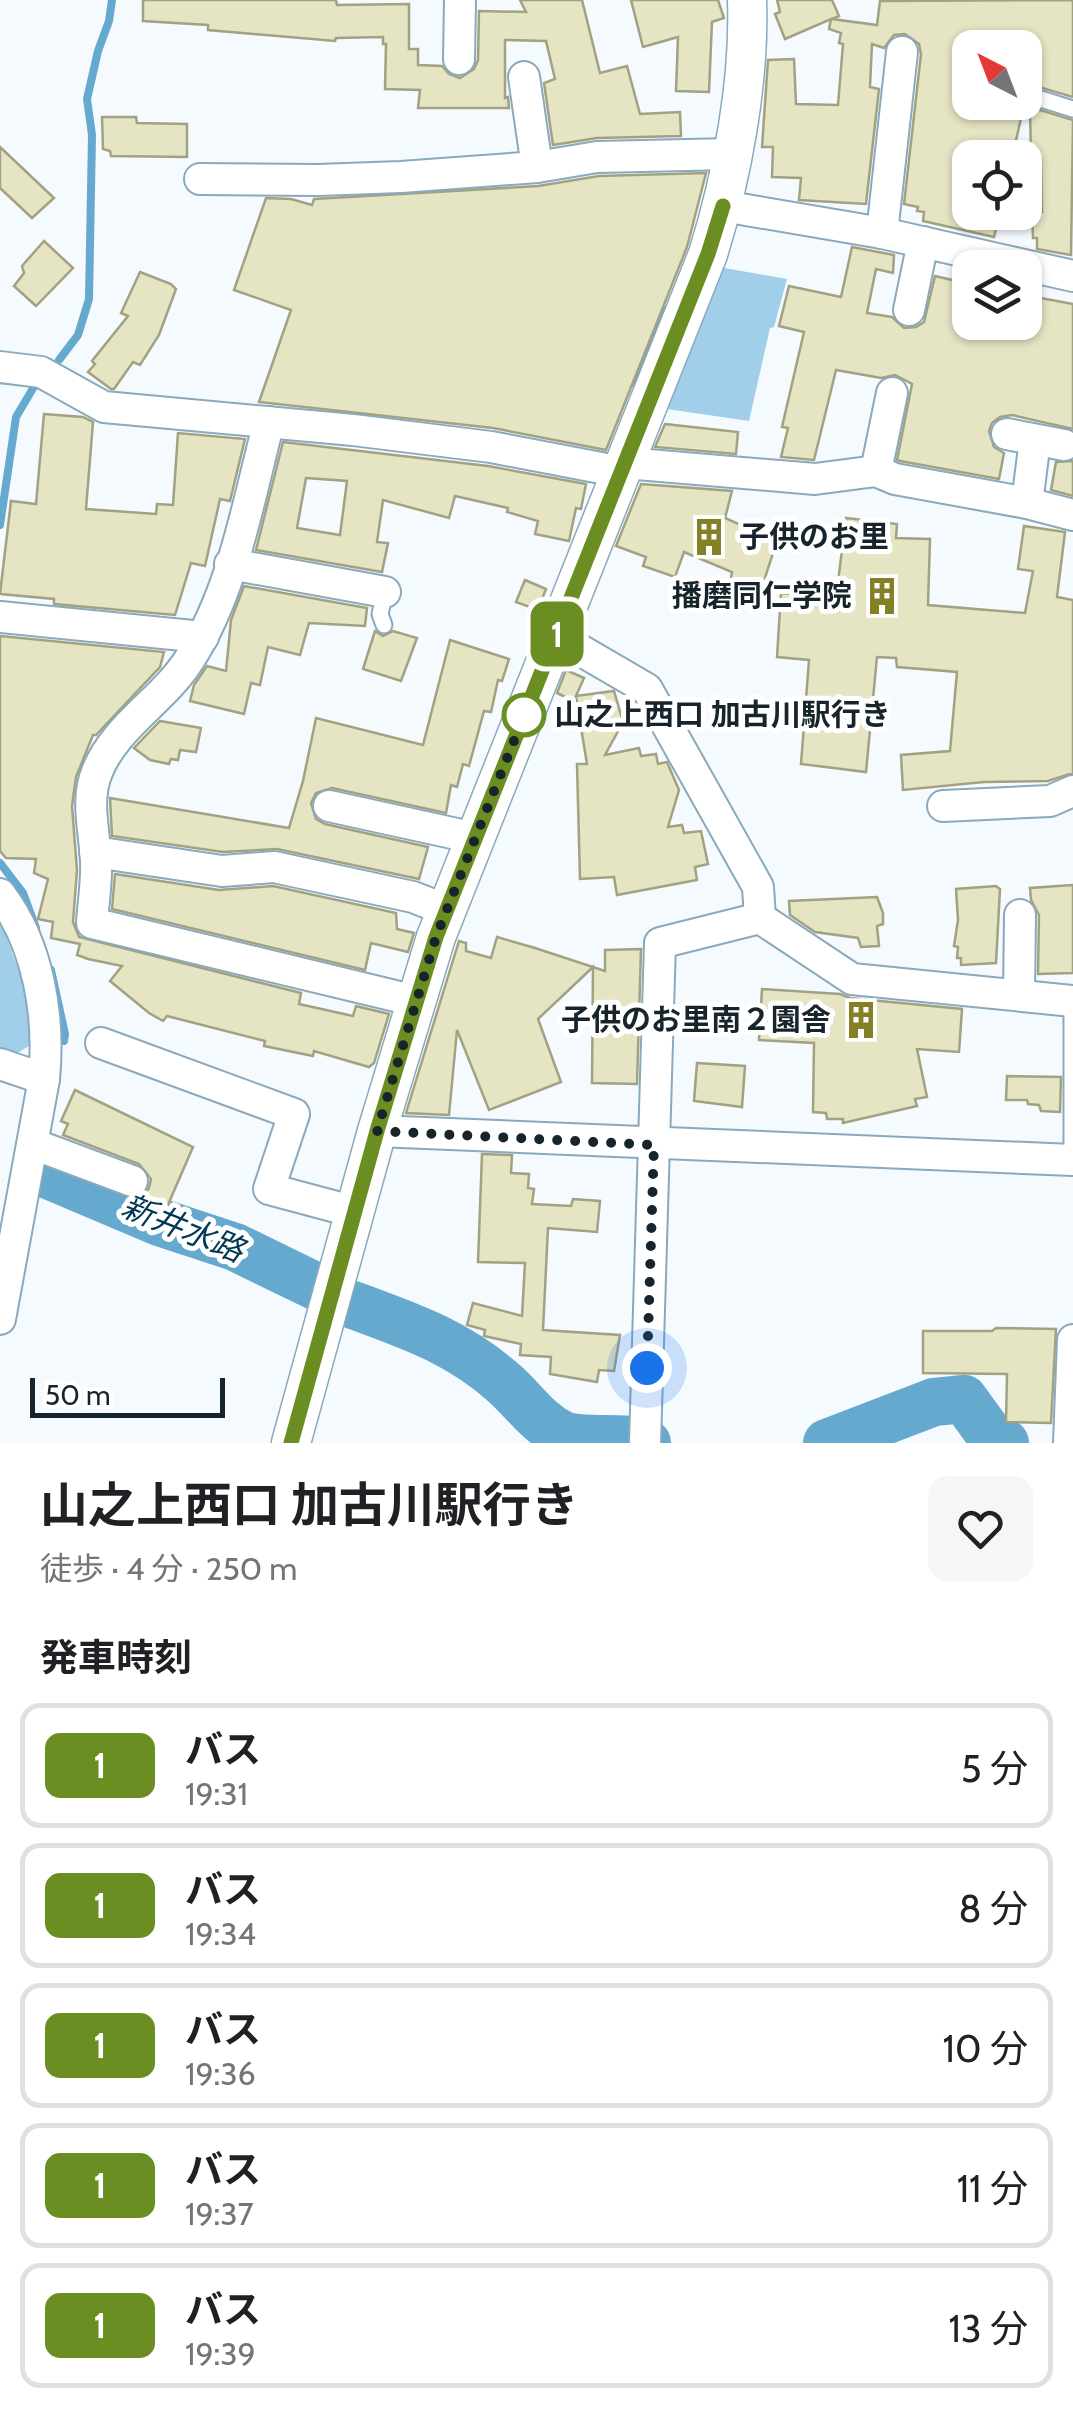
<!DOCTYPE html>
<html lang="ja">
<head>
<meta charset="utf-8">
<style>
	body { margin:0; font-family:Cabin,"Noto Sans JP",sans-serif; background:#f6f6f6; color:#202124; height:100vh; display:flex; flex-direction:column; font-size:38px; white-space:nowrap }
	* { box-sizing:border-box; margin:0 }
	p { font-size:32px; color:#757577 }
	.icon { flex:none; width:55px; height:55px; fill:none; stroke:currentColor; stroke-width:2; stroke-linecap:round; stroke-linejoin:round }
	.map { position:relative; height:1443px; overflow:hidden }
	.details { display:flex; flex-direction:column; background:#fff; flex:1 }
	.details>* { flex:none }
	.badge { padding:0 20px; border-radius:15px; font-size:35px; line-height:65px }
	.needle { width:65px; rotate:318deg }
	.fabs { position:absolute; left:952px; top:30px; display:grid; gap:20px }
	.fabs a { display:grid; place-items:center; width:90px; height:90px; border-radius:20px; background:#fff; box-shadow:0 2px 8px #0004; font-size:50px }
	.scale { position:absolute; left:30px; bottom:25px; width:195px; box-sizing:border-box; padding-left:10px; border:5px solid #18242b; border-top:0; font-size:28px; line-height:35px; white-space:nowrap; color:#18242b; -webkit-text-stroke:8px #fff; paint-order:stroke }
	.you { position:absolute; width:50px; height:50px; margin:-25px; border:8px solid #fff; border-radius:50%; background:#1a73e8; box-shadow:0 0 0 15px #1a73e833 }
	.map>.badge { position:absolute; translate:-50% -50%; box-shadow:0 0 0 5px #fff }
	h2 { padding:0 40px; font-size:38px; line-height:90px }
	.round { display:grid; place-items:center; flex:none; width:105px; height:105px; border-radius:20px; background:#f6f6f6 }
	.head { display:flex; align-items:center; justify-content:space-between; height:170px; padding:0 40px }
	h1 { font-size:48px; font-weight:700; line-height:75px }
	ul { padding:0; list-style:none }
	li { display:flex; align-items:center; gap:30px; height:125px; margin:0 20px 15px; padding:0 20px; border:5px solid #e0e0e0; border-radius:20px }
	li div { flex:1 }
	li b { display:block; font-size:38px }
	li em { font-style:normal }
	li .badge { min-width:110px; font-weight:700; text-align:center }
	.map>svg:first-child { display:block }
	.green { fill:#a1cfea }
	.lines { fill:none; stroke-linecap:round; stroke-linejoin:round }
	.stream { stroke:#66a9ce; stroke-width:8 }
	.river { stroke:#66a9ce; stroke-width:48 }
	.building { fill:#e5e4c3; stroke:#a2a182; stroke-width:2.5; fill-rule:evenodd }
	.service-casing { stroke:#8aa9bc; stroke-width:19 }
	.minor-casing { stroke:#8aa9bc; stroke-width:34 }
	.tertiary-casing { stroke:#8aa9bc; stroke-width:41 }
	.service { stroke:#fff; stroke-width:15 }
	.minor { stroke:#fff; stroke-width:30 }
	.tertiary { stroke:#fff; stroke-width:38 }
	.line-casing { stroke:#fff; stroke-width:22 }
	.line { stroke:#6b8e23; stroke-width:15 }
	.walk { stroke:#18242b; stroke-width:10; stroke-dasharray:0 18 }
	.stop-dot { fill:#fff; stroke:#6b8e23; stroke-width:5 }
	.labels { text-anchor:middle; stroke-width:10; stroke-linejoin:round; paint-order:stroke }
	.poi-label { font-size:30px; font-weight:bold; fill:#18242b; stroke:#fff; text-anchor:end }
	.stop-label { font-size:30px; font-weight:bold; fill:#18242b; stroke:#fff; text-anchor:start }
	.water-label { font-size:32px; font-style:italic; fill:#003953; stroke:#fff }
</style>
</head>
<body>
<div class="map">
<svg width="1073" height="1443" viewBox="0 0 1073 1443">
	<rect width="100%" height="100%" fill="#f4fafe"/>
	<g class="green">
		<polygon points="719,267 787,279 774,327 770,328 749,421 667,409"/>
		<polygon points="0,919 29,999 35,1042 16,1054 0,1048"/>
	</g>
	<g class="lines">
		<g class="stream">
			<polyline points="59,360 78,335 89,299 92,135 87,99 98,51 109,21 112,0"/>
			<polyline points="636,385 666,310"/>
			<polyline points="0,525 16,417 35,385"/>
			<polyline points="0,863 23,893 36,928"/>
			<polyline points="51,970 65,1034 64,1041"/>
		</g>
		<g class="river">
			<polyline points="48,1175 159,1222 235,1247 315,1286"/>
			<path d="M353,1305C410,1326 458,1342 505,1384C525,1402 538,1423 563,1435C584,1443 621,1435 647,1443"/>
			<polyline points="827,1443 934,1402 964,1399 993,1439 1005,1443"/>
		</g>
	</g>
	<g class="building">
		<polygon points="143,0 336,0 337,5 409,4 409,49 418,49 418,65 442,66 449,74 460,78 474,69 478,60 479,11 526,12 520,0 582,0 600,73 627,66 640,114 680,112 681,136 597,138 553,145 544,83 555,79 546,41 505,40 505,98 508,97 509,108 418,108 420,90 385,89 386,44 383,44 383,37 336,38 335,41 208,30 208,25 143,21"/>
		<polygon points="631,0 718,0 724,18 712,22 709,92 676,91 678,37 643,47"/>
		<polygon points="777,0 832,0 839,16 832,19 877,25 880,1 1073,0 1073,97 1025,83 1025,48 970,48 970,102 1018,102 1024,105 1012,158 970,158 970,212 1000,212 994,237 923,221 924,212 917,211 918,207 904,204 921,54 919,44 905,34 894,35 884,48 872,44 870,87 879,89 866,204 799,200 801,178 772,177 773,147 762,147 768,60 794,59 796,104 838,105 843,44 839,43 841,33 829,29 831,19 785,39 775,14 780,12"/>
		<polygon points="1030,107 1073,120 1071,255 1037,249 1037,238 1033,238 1032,212 1042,212 1041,158 1031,158"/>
		<polygon points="102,117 136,117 137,123 187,124 187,157 111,156 110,151 103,149"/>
		<polygon points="0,147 54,198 32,218 0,188"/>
		<polygon points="706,173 687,247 606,450 493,428 259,402 291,310 234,290 266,198 291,199 312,205 314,199 538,186 599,176"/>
		<polygon points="44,241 73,268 36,306 14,286 24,273 22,266"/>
		<polygon points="852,247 894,255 893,273 876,269 867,313 892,317 904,328 916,327 924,322 935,276 970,284 970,322 1025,322 1025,295 1073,304 1073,429 1012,415 1000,417 992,423 989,431 994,447 1004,453 999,479 900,461 897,460 912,384 895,375 881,378 836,370 814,460 781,457 788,428 782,427 804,332 779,326 789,286 841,297"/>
		<polygon points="140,272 171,284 176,289 159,335 140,365 133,362 114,389 111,389 88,372 95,364 92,361 128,316 121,313"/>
		<polygon points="44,414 83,417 93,422 86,509 156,514 157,504 173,505 178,433 245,439 230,501 220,499 205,566 191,563 175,615 54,604 54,599 0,594 11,501 36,504"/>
		<polygon points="665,424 738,432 736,454 655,447"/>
		<path d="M283,442L488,466L586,484L581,509L576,508L569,541L535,534L538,521L507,512L508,508L455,496L449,518L383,500L377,542L388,543L382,572L256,550ZM306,478L347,481L340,535L297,528Z"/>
		<polygon points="1073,461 1073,496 1051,490 1056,462"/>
		<polygon points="641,484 732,491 725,518 777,541 761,590 731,578 732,572 684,552 675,577 643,566 646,557 616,546"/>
		<polygon points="846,518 897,524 896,538 930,539 928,605 1025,613 1033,571 1018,569 1024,526 1065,532 1057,597 1073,600 1073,773 1048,781 984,782 903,790 901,755 950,751 957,672 897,667 896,658 877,657 866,772 801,764 809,660 777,657 781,593 836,598"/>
		<polygon points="525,580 546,589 538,610 516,602"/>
		<polygon points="244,586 367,608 365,626 309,623 300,655 268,647 260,685 251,683 244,714 190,701 194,685 207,666 226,671 231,620"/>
		<polygon points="375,631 383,636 393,631 417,638 401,681 363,669"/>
		<polygon points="0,636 164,652 160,667 96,735 93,735 76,777 72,806 77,870 73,922 79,937 301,993 299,1004 353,1016 356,1006 389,1014 374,1063 369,1067 314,1051 313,1056 264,1046 265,1041 167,1016 163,1021 149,1013 110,981 122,966 88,959 77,955 80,944 51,938 53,922 38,919 48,879 34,873 36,859 6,858 0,851"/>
		<polygon points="450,640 509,659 502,681 498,680 491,712 484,711 469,766 463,764 457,787 451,785 446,813 332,788 316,793 311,803 316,819 325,824 428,847 419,879 277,849 223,852 112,836 110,798 289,828 303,781 316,718 423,745"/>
		<polygon points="566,670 584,678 576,696 614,691 623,722 605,755 639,748 641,756 656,754 658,764 667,762 679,790 668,827 682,825 684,833 701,831 708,864 695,867 697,880 617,895 614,877 580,879 577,764 587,764 576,697 574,701 557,693"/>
		<polygon points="160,721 201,728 196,752 180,750 178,760 171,759 169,764 150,760 134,748"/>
		<polygon points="115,874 219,890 273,886 396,913 397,929 414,933 408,952 371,943 365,970 112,909"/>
		<polygon points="1073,885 1073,973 1038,974 1039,915 1031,900 1030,888"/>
		<polygon points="996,886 1000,889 996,963 961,965 961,958 957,958 958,947 954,946 958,920 956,889"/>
		<polygon points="877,897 883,913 883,924 877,926 879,946 861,947 858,938 815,932 790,915 789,901"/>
		<polygon points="497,937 535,948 605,971 605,950 641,949 637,1084 592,1083 593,967 538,1019 561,1082 489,1110 457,1030 449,1115 406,1113 459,941 466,943 466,951 491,958"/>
		<polygon points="762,989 840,994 850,998 962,1009 959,1052 917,1049 927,1097 915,1099 917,1106 843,1123 843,1119 827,1119 826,1113 813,1112 814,1043 759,1040"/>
		<polygon points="697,1063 745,1066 742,1107 694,1101"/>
		<polygon points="1007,1076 1061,1077 1060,1112 1041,1111 1039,1105 1028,1104 1027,1100 1006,1100"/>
		<polygon points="75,1090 193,1147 167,1207 143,1196 149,1188 151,1179 139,1164 63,1135 68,1124 61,1121"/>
		<polygon points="482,1154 512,1155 511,1173 529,1174 528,1188 534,1189 532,1204 571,1206 573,1199 600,1201 597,1232 548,1228 543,1330 620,1335 614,1371 599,1370 597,1382 550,1374 551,1357 520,1355 521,1344 484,1336 485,1330 467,1325 473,1303 522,1316 525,1263 478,1262"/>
		<polygon points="996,1328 1056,1329 1051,1423 1006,1422 1007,1374 923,1373 923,1331 992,1331"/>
	</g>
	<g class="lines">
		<g class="service-casing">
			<g id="service">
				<polyline points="1025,94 1073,109"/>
				<polyline points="384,625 380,614 385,592"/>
				<polyline points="1072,1001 1072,1160"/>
			</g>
		</g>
		<g class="minor-casing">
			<g id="minor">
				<polyline points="459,59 460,0"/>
				<polyline points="524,77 537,167"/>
				<polyline points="200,179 318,180 401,177 537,167 597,157 732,154"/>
				<polyline points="723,206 882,233 1073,276"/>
				<polyline points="882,233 902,52"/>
				<polyline points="909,310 923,242"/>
				<polyline points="0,367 41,372 104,407 353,430 491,447 622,472"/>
				<path d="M269,422C248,501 234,590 189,660C163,701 115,726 97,772C85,801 95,832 96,862C97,882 93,904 92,923L416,1001"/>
				<polyline points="1007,434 1064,445"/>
				<polyline points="625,463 815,479 876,471 895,479 1027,503 1035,440"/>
				<polyline points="876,471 892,393"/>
				<polyline points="1027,503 1073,515"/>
				<polyline points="230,564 385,592"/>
				<polyline points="0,617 203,637"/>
				<polyline points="556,636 647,689 758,887 760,918"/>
				<polyline points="329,806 475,838"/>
				<polyline points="943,806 1050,801 1073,791"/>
				<polyline points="95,852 222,871 274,867 413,897 446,910"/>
				<path d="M0,894C39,945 50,1017 44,1079L0,1319"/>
				<polyline points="1019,995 1020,915"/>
				<polyline points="101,1043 294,1114 269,1189 355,1212"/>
				<polyline points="0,1064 44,1079"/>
				<polyline points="377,1131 1073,1160"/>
				<polyline points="33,1144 132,1181"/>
				<polyline points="645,1443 660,943 760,918 852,979 1073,1001"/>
				<polyline points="1069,1443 1073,1340"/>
			</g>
		</g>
		<g class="tertiary-casing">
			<path id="tertiary" d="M291,1443L377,1131L436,937L708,254C732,177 750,81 747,0"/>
		</g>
		<use href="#service" class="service"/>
		<use href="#minor" class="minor"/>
		<use href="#tertiary" class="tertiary"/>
	</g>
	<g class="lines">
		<g class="line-casing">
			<polyline id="line" points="291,1443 377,1131 436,937 708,254 723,206"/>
		</g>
		<use href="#line" class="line"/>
		<polyline class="walk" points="524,715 529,703 436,937 377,1131 654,1145 647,1368"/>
	</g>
	<defs>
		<g id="building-bare" transform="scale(3)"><path d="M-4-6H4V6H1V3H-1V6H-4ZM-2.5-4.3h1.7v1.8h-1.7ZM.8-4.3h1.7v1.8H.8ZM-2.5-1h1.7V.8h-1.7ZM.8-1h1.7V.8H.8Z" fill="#857f26" stroke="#fff" stroke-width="2.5" paint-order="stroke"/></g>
	</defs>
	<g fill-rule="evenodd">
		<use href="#building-bare" x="709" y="537"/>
		<use href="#building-bare" x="882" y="596"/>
		<use href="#building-bare" x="861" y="1020"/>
	</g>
	<circle class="stop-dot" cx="524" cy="715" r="20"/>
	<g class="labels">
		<g class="poi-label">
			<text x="739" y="547" text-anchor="start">子供のお里</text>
			<text x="852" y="606">播磨同仁学院</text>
			<text x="831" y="1030">子供のお里南２園舎</text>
		</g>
		<g class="stop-label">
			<text x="554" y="725">山之上西口 加古川駅行き</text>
		</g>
		<g class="water-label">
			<text transform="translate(183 1228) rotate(22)" y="11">新井水路</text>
		</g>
	</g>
</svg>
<div class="fabs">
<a><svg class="needle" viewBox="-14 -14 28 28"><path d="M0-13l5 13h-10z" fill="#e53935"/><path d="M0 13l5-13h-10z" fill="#757577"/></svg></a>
<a><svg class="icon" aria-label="locate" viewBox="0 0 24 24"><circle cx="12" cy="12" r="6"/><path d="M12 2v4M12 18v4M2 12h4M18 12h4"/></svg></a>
<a><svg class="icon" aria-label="layers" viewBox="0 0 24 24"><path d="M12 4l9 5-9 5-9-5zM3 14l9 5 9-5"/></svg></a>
</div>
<div class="scale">50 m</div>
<div class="you" style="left:647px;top:1368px"></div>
<b class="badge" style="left:557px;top:634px;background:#6b8e23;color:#fff">1</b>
</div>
<section class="details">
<div class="head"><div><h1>山之上西口 加古川駅行き</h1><p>徒歩 · 4 分 · 250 m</p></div><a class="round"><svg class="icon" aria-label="heart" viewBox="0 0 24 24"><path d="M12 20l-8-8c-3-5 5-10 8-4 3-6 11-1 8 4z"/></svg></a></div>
<h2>発車時刻</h2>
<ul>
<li><span class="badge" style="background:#6b8e23;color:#fff">1</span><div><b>バス</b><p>19:31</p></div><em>5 分</em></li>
<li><span class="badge" style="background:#6b8e23;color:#fff">1</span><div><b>バス</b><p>19:34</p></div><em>8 分</em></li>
<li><span class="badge" style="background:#6b8e23;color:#fff">1</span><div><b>バス</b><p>19:36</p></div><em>10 分</em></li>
<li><span class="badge" style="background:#6b8e23;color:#fff">1</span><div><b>バス</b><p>19:37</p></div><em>11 分</em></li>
<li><span class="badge" style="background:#6b8e23;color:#fff">1</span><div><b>バス</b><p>19:39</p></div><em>13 分</em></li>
</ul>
</section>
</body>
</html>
